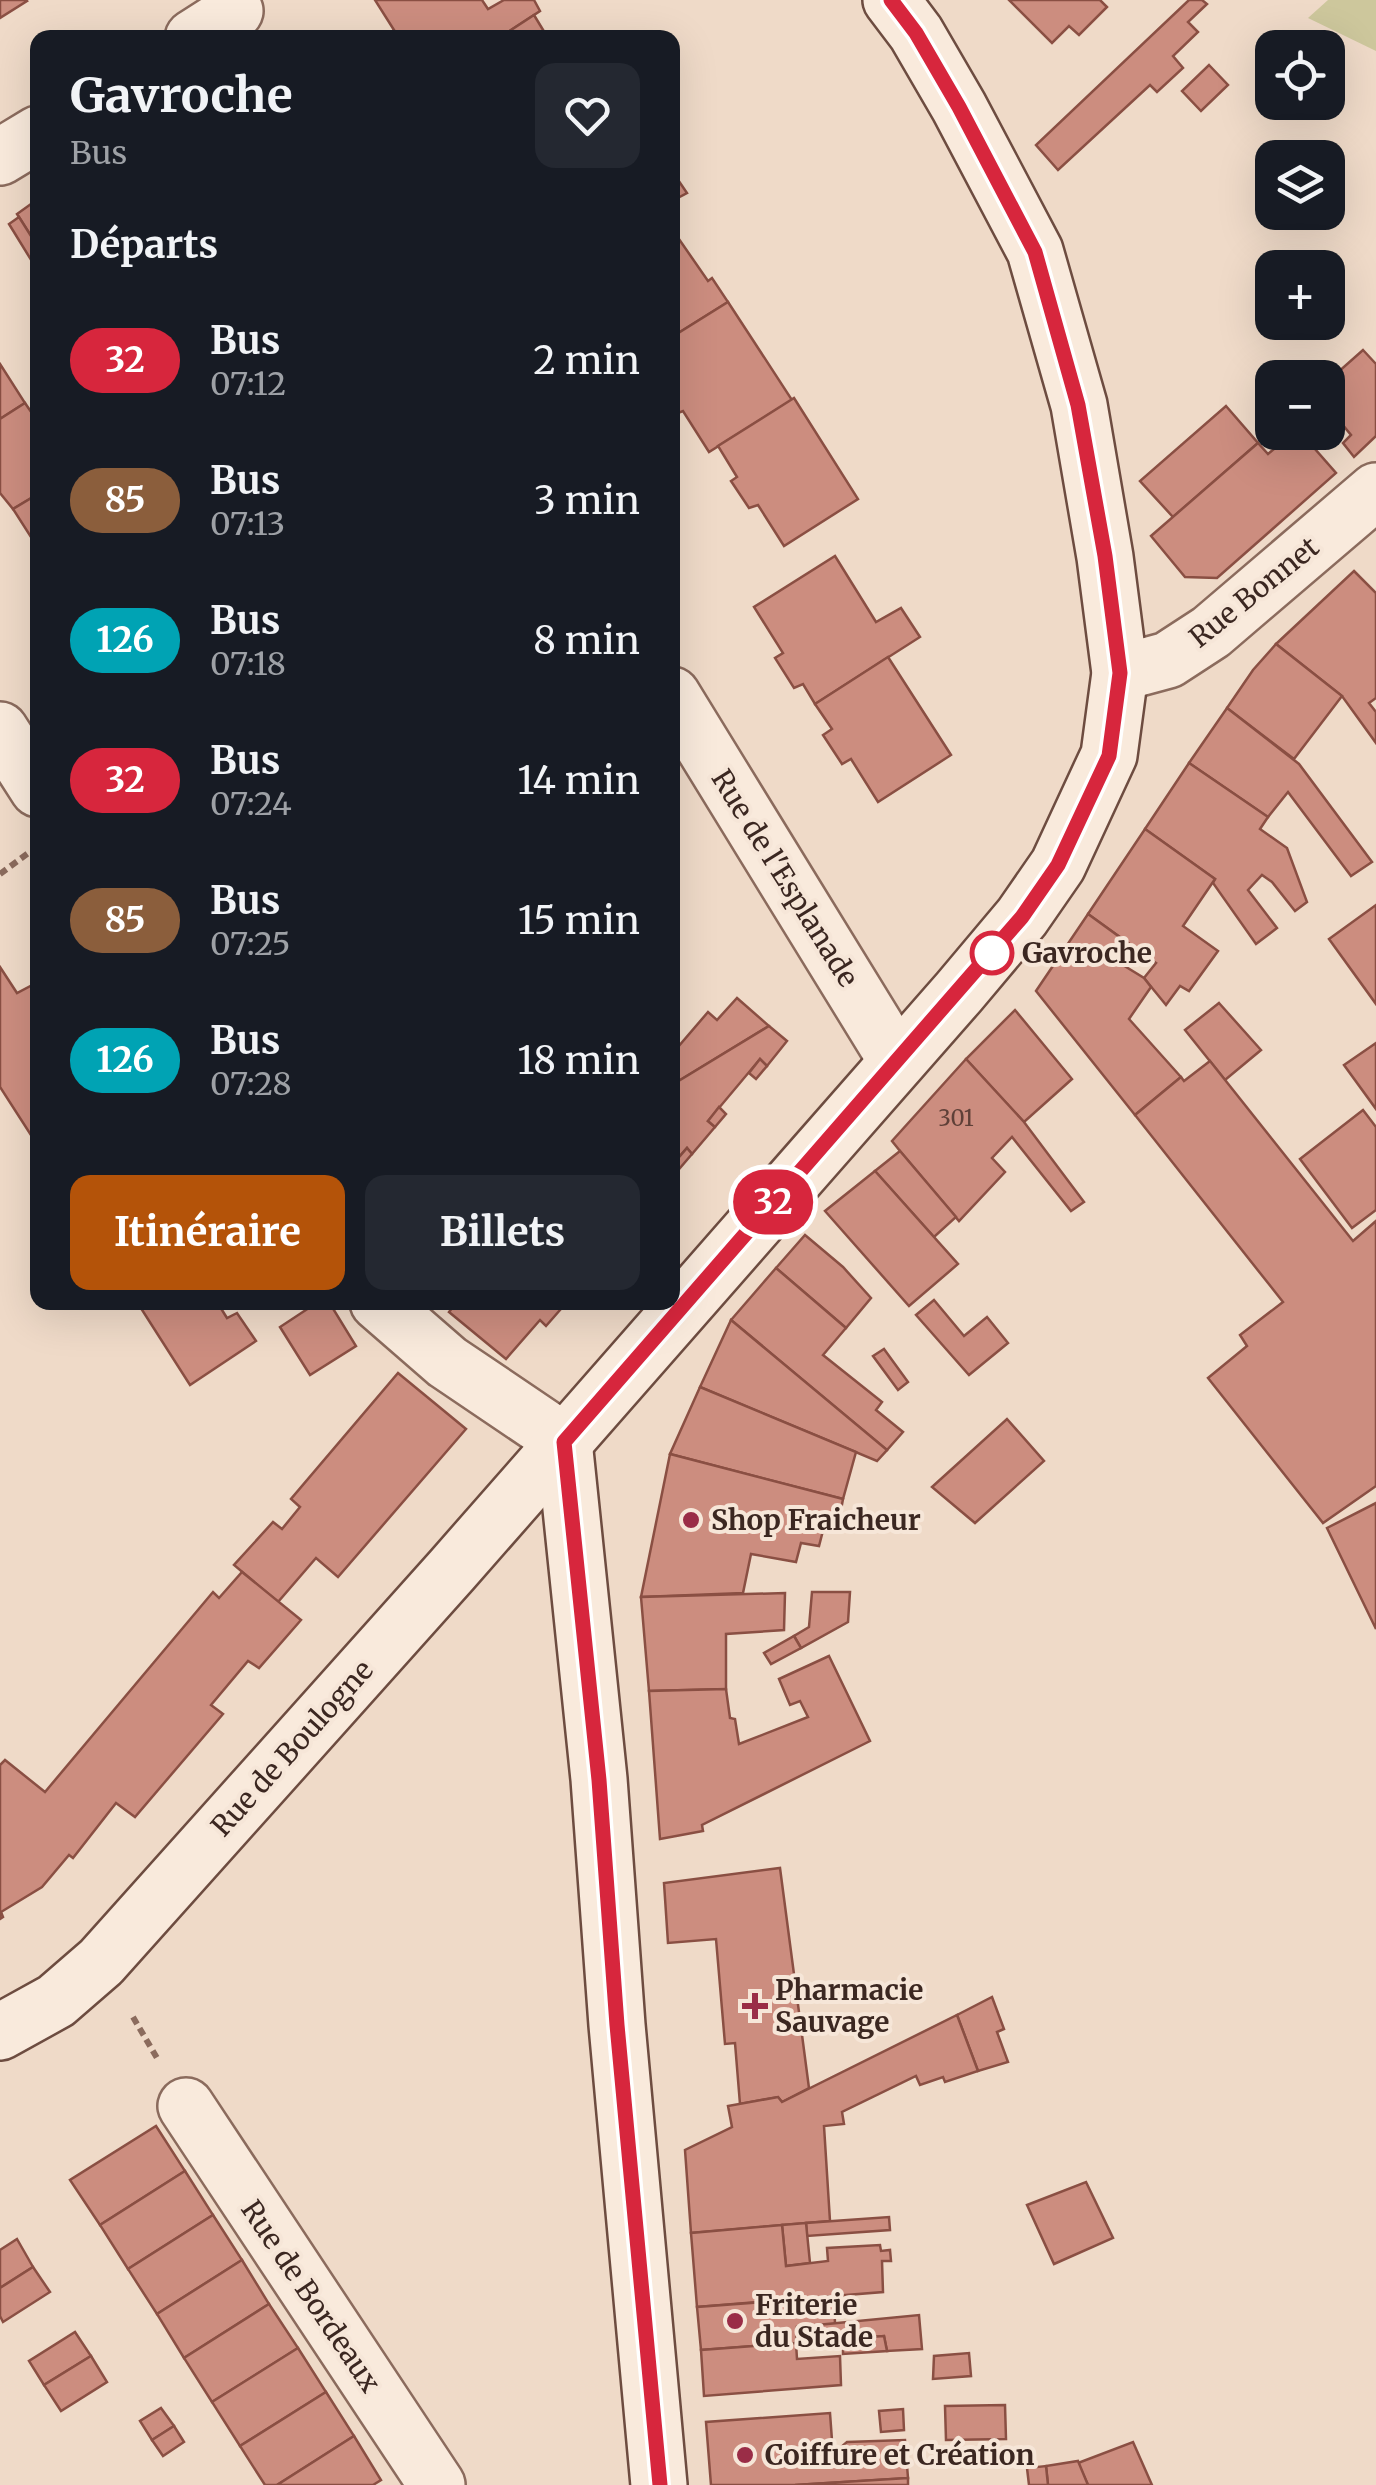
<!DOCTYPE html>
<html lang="fr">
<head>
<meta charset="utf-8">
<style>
	body { margin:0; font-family:Merriweather,serif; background:#242831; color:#f1f3f6; height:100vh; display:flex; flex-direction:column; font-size:38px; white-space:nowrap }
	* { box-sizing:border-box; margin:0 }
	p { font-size:32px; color:#9ea1a6 }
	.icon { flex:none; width:55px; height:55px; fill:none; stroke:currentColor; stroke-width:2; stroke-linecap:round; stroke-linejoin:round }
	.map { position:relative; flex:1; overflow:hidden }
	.sheet { position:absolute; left:30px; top:30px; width:650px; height:1280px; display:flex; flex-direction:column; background:#171b24; border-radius:20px; box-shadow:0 10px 40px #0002 }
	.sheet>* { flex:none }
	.badge { padding:0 20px; border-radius:32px; font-size:35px; line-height:65px }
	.buttons { position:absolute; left:1255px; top:30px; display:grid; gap:20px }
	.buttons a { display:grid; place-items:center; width:90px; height:90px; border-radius:20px; background:#171b24; box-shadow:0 10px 40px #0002; font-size:50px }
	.map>.badge { position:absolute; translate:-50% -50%; box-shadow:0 0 0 5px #fff }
	h2 { padding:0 40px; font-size:38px; line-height:90px }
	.round { display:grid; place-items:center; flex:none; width:105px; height:105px; border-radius:20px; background:#242831 }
	.overview { display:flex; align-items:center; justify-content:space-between; height:170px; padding:0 40px }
	h1 { font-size:48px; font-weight:700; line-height:75px }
	.button { display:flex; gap:20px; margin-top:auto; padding:20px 40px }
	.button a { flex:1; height:115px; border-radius:20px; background:#b45309; color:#fff; font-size:40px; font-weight:700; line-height:115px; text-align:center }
	.button a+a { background:#242831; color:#f1f3f6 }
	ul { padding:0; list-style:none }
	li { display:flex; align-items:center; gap:30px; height:140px; padding:0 40px }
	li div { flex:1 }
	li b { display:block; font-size:38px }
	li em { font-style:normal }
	li .badge { min-width:110px; font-weight:700; text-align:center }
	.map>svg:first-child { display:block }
	.green { fill:#cdc79c }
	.building { fill:#cc8d7f; stroke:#8a4f43; stroke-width:2.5 }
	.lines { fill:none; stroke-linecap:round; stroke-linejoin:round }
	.street-casing { stroke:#8b6b5d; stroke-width:60 }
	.secondary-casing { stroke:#6d4c40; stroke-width:60 }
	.path { stroke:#8b6b5d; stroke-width:6; stroke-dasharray:8 5; stroke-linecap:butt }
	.street { stroke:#f9eadc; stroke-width:55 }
	.secondary { stroke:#f9eadc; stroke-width:55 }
	.line-casing { stroke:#fff; stroke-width:22 }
	.line { stroke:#d7263d; stroke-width:15 }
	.stop-dot { fill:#fff; stroke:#d7263d; stroke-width:5 }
	.poi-dot { fill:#9a2d47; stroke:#f6e6d8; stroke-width:4 }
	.labels { text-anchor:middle; stroke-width:8; stroke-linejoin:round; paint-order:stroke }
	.number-label { font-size:22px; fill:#5f4038 }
	.street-label { font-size:28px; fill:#3b2721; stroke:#f6e6d8 }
	.stop-label { font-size:28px; font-weight:bold; fill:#3b2721; stroke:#f6e6d8; text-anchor:start }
	.poi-label { font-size:28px; font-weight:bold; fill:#3b2721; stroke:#f6e6d8; text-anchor:start }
</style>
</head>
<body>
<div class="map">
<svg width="1376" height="2485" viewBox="0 0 1376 2485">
	<rect width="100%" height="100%" fill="#efdac8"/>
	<polygon class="green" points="1328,0 1376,0 1376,51 1308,18"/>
	<g class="building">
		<polygon points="0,0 26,0 27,1 0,18"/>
		<polygon points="375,0 482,0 488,9 504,0 534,0 540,11 499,38 389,38 387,35 394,30"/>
		<polygon points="1009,0 1100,0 1107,7 1079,35 1069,26 1052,43"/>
		<polygon points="1189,0 1202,0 1207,4 1188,22 1198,32 1173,56 1183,68 1157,92 1150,85 1058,170 1036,145"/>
		<polygon points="534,15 548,38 499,38"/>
		<polygon points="1209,65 1228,85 1201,111 1182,91"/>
		<polygon points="672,171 687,193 672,201"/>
		<polygon points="31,204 38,215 38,247 17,214"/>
		<polygon points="19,217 38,247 38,261 33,263 9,224"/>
		<polygon points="672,229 708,281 712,278 728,302 672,337"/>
		<polygon points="728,302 792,400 709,452 683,411 678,413 672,404 672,337"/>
		<polygon points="1363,350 1376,364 1376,436 1354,457 1343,443 1351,435 1328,407 1328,381"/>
		<polygon points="0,364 25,403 0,419"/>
		<polygon points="794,398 858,499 784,546 758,505 749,508 731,481 737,477 718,446"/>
		<polygon points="25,403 38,422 38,494 13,509 0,493 0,419"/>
		<polygon points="1226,406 1258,443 1173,517 1140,481"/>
		<polygon points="1294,432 1300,432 1336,473 1217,578 1185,577 1151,536 1258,443 1268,454"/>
		<polygon points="38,494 38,548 13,509"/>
		<polygon points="835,556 876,622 901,608 920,637 815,704 803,684 794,688 775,658 783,653 754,607"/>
		<polygon points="1354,571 1376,593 1376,698 1369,703 1376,712 1376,743 1342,696 1276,644"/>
		<polygon points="1276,644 1342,696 1294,759 1227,708 1253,670"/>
		<polygon points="888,657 951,755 878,802 851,759 842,764 823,735 832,729 815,704"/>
		<polygon points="1227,708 1299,764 1372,862 1351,876 1288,792 1268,817 1189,763"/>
		<polygon points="1189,763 1268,817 1260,829 1287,848 1307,902 1295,911 1272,882 1262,875 1248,890 1277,928 1256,944 1213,883 1215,879 1145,829"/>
		<polygon points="1145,829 1215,879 1183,926 1218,951 1189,991 1180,986 1166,1005 1144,978 1156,963 1088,914"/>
		<polygon points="1376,905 1376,1004 1329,939"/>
		<polygon points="1088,914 1132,946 1118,962 1144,978 1151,987 1129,1019 1181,1077 1135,1115 1036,991"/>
		<polygon points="0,967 17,993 38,982 38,1146 0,1087"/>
		<polygon points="737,998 769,1026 672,1085 672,1054 708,1012 717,1020"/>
		<polygon points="1219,1003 1261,1050 1225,1080 1185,1030"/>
		<polygon points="1015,1010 1072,1079 1024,1122 966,1059"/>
		<polygon points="769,1026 787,1041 767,1066 760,1059 708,1121 715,1127 692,1154 687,1148 672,1165 672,1085"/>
		<polygon points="1376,1043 1376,1109 1344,1065"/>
		<polygon points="760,1059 767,1066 756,1079 749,1073"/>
		<polygon points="966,1059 1024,1122 1084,1202 1071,1211 1012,1137 992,1158 1005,1172 959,1221 900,1151 892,1141"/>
		<polygon points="1210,1061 1353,1241 1376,1221 1376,1486 1323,1523 1208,1378 1247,1346 1240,1335 1283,1302 1135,1115 1181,1077 1184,1081"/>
		<polygon points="719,1107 726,1114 715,1127 708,1121"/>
		<polygon points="1363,1110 1376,1127 1376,1210 1352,1228 1300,1159"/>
		<polygon points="687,1148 692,1154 680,1168 674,1163"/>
		<polygon points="900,1151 956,1217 934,1237 875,1171"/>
		<polygon points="875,1171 958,1264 909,1306 825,1211"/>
		<polygon points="805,1235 843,1267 871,1298 846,1328 776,1268"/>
		<polygon points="776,1268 846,1328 823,1355 882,1402 876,1410 903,1432 887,1450 731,1320"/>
		<polygon points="934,1300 964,1336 987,1317 1008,1343 969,1375 916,1315"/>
		<polygon points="137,1302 217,1302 227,1318 237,1313 256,1341 190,1385"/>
		<polygon points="318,1302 329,1302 356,1346 310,1375 280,1327"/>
		<polygon points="457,1302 567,1302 546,1326 540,1320 506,1359 449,1312"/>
		<polygon points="731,1320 887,1450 877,1461 700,1387"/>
		<polygon points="884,1349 908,1382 898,1390 873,1356"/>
		<polygon points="398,1373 466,1429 338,1577 316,1558 278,1602 234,1565 273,1522 282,1529 300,1507 291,1499"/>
		<polygon points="700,1387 856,1452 843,1499 670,1454"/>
		<polygon points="1007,1419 1044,1461 975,1523 932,1487"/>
		<polygon points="670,1454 843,1499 839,1521 826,1519 819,1546 801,1543 796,1562 751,1554 743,1593 641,1597"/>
		<polygon points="1376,1503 1376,1629 1327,1528"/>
		<polygon points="242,1572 301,1620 259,1668 248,1661 211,1705 223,1714 135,1817 116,1803 73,1858 69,1855 42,1887 1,1912 3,1917 0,1919 0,1765 5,1760 45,1792 213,1592 219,1598"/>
		<polygon points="812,1592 850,1592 848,1622 801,1648 794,1636 809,1627"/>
		<polygon points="785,1593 784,1630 726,1634 726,1689 649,1691 641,1597"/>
		<polygon points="794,1636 801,1648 771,1664 764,1653"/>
		<polygon points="829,1656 870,1741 702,1825 703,1831 660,1839 649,1691 726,1689 730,1718 735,1719 739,1744 808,1717 800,1701 790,1705 779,1679"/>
		<polygon points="780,1868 809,2088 782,2102 778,2097 740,2104 735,2043 725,2044 716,1939 668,1943 664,1883"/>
		<polygon points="992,1997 1004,2029 997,2032 1008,2062 978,2071 957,2015"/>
		<polygon points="957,2015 978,2071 945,2082 943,2077 920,2085 916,2076 842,2112 844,2124 824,2126 830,2221 691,2233 685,2150 732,2127 728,2106 778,2097 782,2102"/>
		<polygon points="156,2126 185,2171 100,2225 70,2180"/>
		<polygon points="185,2171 213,2215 128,2269 100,2225"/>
		<polygon points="1086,2182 1113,2238 1054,2264 1027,2205"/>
		<polygon points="213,2215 242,2260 157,2314 128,2269"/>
		<polygon points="889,2217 890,2230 807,2236 806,2223"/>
		<polygon points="806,2223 810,2263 786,2266 782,2225"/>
		<polygon points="782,2225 786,2266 828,2261 827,2248 880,2245 881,2251 890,2250 891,2261 882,2261 883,2292 697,2307 691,2233"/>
		<polygon points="17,2239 33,2267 0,2288 0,2250"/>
		<polygon points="242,2260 269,2304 184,2358 157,2314"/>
		<polygon points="33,2267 50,2292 3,2322 0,2316 0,2288"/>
		<polygon points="834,2297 835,2324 797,2327 796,2343 701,2350 697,2307"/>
		<polygon points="269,2304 298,2348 212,2402 184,2358"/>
		<polygon points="919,2315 922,2349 887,2351 884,2336 796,2343 797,2327"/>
		<polygon points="75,2332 91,2356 44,2385 29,2361"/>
		<polygon points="884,2336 887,2351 843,2354 843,2339"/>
		<polygon points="796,2343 797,2359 840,2356 841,2385 704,2396 701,2350"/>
		<polygon points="298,2348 326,2392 240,2446 212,2402"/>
		<polygon points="969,2353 971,2376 933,2379 934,2356"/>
		<polygon points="91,2356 107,2382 61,2411 44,2385"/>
		<polygon points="326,2392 354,2436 277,2485 265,2485 240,2446"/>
		<polygon points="1005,2405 1006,2439 946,2440 945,2406"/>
		<polygon points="161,2408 174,2426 152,2440 140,2421"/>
		<polygon points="903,2409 904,2430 881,2432 879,2411"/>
		<polygon points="830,2413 833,2454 847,2442 905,2440 908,2478 795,2485 711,2485 706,2422"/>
		<polygon points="174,2426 184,2442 163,2456 152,2440"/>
		<polygon points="354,2436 381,2480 373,2485 277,2485"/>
		<polygon points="1133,2442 1152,2485 1088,2485 1078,2463"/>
		<polygon points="1078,2461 1088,2485 1048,2485 1046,2466"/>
		<polygon points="1046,2466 1048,2485 1029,2485 1027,2468"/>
		<polygon points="908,2478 908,2485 795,2485"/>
	</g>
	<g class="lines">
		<g class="street-casing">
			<g id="street">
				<polyline points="193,38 235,11"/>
				<polyline points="0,157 38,134"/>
				<polyline points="1120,673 1168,660 1211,632 1376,491"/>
				<polyline points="672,695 897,1061"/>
				<polyline points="0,730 38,789"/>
				<polyline points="378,1302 447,1362 564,1441"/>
				<polyline points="186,2106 437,2485"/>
			</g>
		</g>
		<g class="secondary-casing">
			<g id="secondary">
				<polyline points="564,1441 599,1779 617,2025 659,2485"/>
				<polyline points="0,2032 56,2001 101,1962 452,1570 959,992 1022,917 1058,865 1109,755 1120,673 1105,557 1079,405 1035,251 959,107 916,33 891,0"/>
			</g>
		</g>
		<g class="path">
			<polyline points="0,874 31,851"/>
			<polyline points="133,2017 157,2058"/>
		</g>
		<use href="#street" class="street"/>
		<use href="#secondary" class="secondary"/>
	</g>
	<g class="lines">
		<g class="line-casing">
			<polyline id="line" points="660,2485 617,2025 599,1780 564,1442 1022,917 1058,865 1109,756 1120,673 1105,556 1078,405 1035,252 959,107 916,33 891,0"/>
		</g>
		<use href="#line" class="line"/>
	</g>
	<circle class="stop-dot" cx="992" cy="953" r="20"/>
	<g class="poi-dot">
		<circle cx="691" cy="1520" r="10"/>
		<path d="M750 1991h10v10h10v10h-10v10h-10v-10h-10v-10h10z"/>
		<circle cx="735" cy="2321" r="10"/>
		<circle cx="745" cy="2455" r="10"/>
	</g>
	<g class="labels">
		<g class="number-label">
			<text x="956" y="1126">301</text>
		</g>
		<g class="street-label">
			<text transform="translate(1254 592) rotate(-39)" y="10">Rue Bonnet</text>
			<text transform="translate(785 878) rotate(58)" y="10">Rue de l'Esplanade</text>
			<text transform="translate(292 1748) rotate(-48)" y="10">Rue de Boulogne</text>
			<text transform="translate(311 2296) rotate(56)" y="10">Rue de Bordeaux</text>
		</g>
		<g class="stop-label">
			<text x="1022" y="963">Gavroche</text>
		</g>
		<g class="poi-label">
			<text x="711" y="1530">Shop Fraicheur</text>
			<text x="775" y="2000">Pharmacie<tspan x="775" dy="32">Sauvage</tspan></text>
			<text x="755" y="2315">Friterie<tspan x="755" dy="32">du Stade</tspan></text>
			<text x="765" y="2465">Coiffure et Création</text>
		</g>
	</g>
</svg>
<div class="buttons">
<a><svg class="icon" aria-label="locate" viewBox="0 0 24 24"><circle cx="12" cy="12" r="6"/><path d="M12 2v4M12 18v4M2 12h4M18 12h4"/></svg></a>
<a><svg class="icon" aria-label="layers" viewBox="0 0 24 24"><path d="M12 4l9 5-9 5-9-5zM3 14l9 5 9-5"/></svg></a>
<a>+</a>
<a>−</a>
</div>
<b class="badge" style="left:773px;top:1202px;background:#d7263d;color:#fff">32</b>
<section class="sheet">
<div class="overview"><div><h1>Gavroche</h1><p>Bus</p></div><a class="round"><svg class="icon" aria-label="heart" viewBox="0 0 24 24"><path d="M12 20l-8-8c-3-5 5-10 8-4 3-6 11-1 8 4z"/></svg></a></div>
<h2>Départs</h2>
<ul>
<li><span class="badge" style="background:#d7263d;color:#fff">32</span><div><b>Bus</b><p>07:12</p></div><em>2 min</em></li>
<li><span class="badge" style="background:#8b5e3c;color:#fff">85</span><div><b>Bus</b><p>07:13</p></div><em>3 min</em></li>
<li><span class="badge" style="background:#00a3b4;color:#fff">126</span><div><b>Bus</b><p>07:18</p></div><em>8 min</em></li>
<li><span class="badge" style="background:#d7263d;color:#fff">32</span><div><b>Bus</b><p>07:24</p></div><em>14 min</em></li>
<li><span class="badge" style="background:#8b5e3c;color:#fff">85</span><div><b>Bus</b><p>07:25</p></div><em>15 min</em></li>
<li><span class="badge" style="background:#00a3b4;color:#fff">126</span><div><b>Bus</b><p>07:28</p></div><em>18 min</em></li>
</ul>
<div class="button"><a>Itinéraire</a><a>Billets</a></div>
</section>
</div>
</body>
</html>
